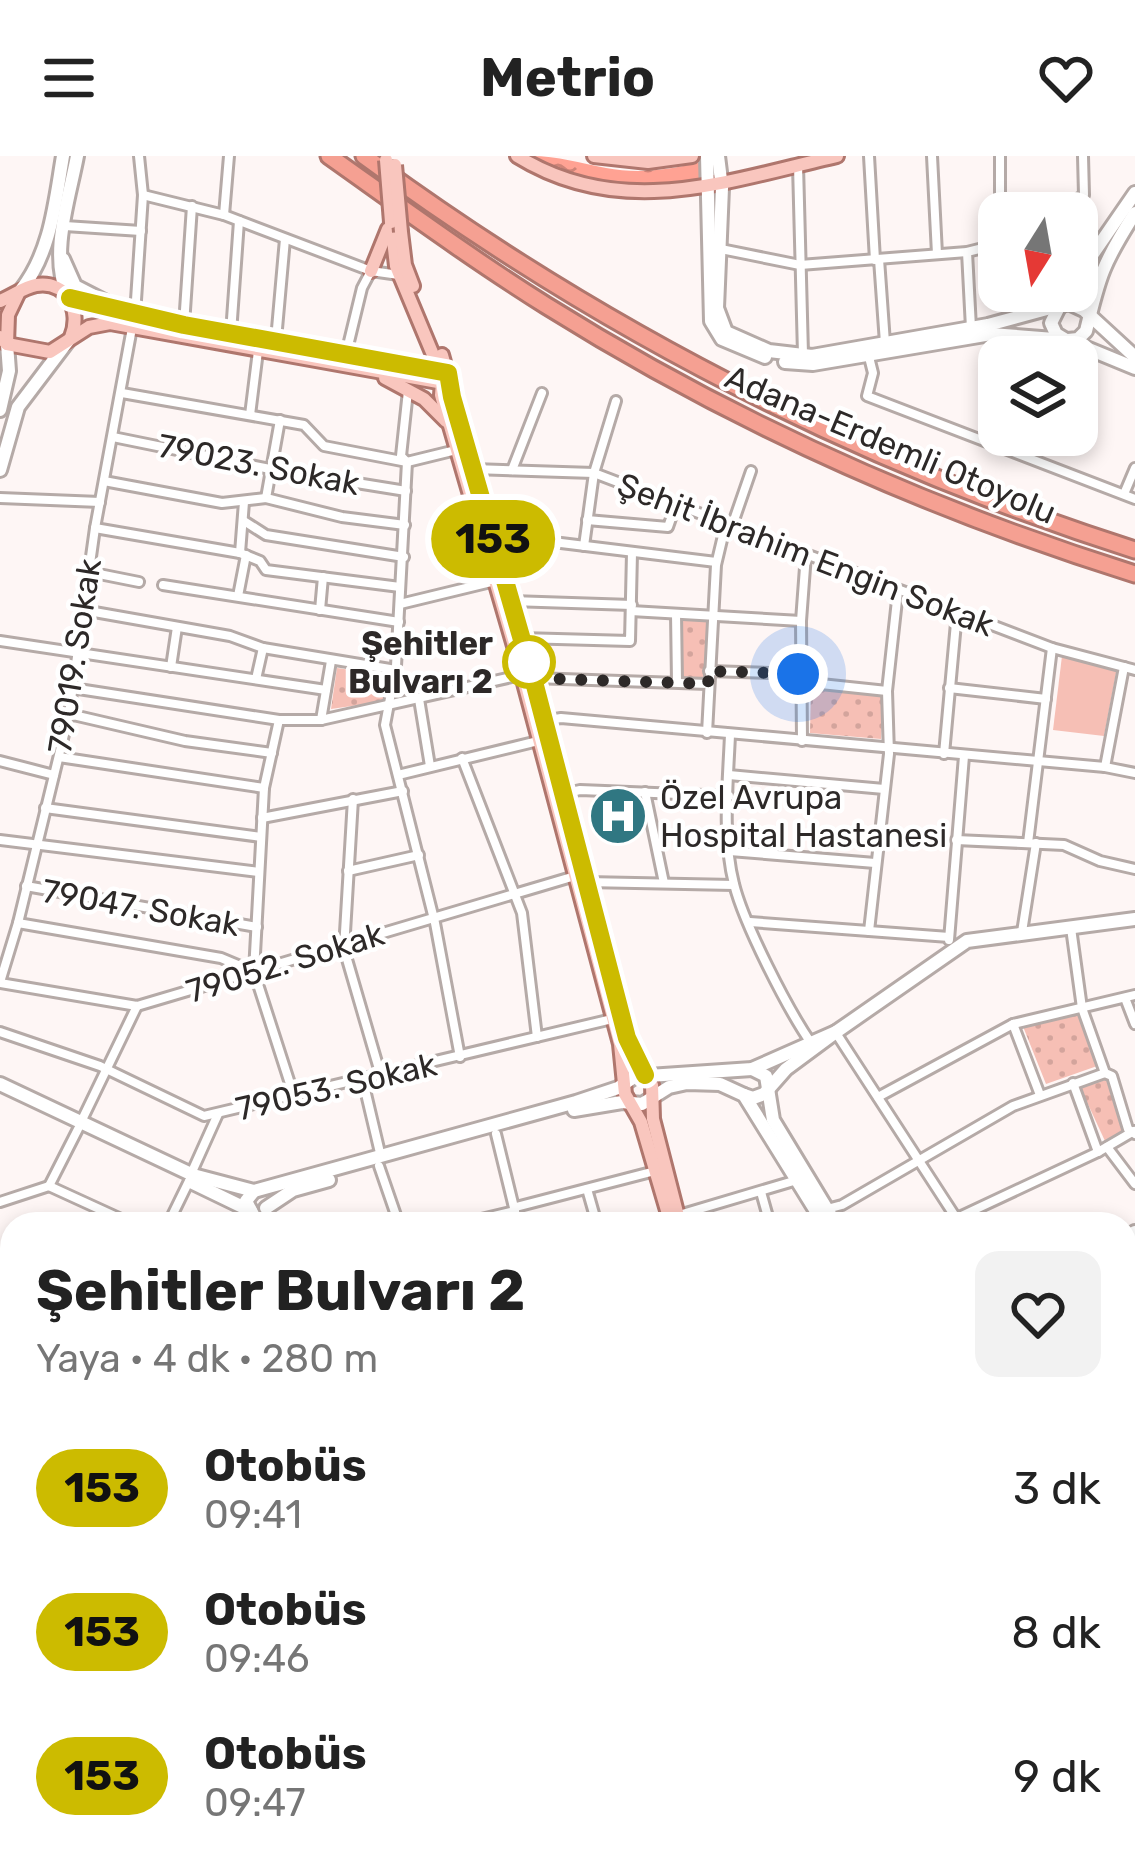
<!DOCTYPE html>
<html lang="tr">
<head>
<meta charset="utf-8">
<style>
	body { margin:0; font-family:Rubik,sans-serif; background:#f2f2f2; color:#222; height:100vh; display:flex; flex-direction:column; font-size:45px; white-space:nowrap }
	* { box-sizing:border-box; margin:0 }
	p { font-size:39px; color:#767676 }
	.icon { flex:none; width:66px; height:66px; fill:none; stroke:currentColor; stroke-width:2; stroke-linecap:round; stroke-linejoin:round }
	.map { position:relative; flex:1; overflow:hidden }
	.drawer { position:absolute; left:0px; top:1056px; width:1137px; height:663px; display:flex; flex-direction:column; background:#fff; border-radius:36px 36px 0 0; box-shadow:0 6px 18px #0003 }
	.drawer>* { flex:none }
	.badge { padding:0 24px; border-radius:39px; font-size:42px; line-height:78px }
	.needle { width:78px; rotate:191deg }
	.tools { position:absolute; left:978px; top:36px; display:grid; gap:24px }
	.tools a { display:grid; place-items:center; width:120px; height:120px; border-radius:24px; background:#fff; box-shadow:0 6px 18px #0003; font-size:60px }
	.you { position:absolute; width:60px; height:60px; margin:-30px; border:9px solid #fff; border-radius:50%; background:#1a73e8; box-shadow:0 0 0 18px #1a73e833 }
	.map>.badge { position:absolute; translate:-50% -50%; box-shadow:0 0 0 6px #fff }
	.round { display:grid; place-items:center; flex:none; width:126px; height:126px; border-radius:24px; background:#f2f2f2 }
	.summary { display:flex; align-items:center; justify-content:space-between; height:204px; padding:0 36px }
	h1 { font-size:57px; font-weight:700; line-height:90px }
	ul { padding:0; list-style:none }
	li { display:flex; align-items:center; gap:36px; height:144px; padding:0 36px }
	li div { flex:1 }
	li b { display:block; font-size:45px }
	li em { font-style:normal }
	li .badge { min-width:132px; font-weight:700; text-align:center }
	header { display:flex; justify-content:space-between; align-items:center; height:156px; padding:0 36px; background:#fff; font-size:54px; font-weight:700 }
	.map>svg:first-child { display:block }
	.grass { fill:url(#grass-dots) }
	.garden { fill:#f6bfb5 }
	.water { fill:url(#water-ripples) }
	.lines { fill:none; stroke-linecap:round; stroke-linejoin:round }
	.street-casing { stroke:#b5aaa7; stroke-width:14 }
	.secondary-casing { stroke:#b5aaa7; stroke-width:18 }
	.primary-casing { stroke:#af766d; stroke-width:18 }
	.highway-casing { stroke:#af766d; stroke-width:21 }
	.street { stroke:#fff; stroke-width:8 }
	.secondary { stroke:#fff; stroke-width:12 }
	.primary { stroke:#f9c6be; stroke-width:12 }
	.highway { stroke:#f5a092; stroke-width:15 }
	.primary-bridge-casing { stroke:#af766d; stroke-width:18; stroke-linecap:butt }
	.primary-bridge { stroke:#f9c6be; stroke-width:12 }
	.line-casing { stroke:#fff; stroke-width:27 }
	.line { stroke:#cb0; stroke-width:18 }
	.walk { stroke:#2d2928; stroke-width:12; stroke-dasharray:0 21.6 }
	.stop-dot { fill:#fff; stroke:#cb0; stroke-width:6 }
	.labels { text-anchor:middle; stroke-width:9; stroke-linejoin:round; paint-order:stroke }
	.street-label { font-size:33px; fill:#2d2928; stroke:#fff }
	.stop-label { font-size:33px; font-weight:bold; fill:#2d2928; stroke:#fff; text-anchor:end }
	.poi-label { font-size:33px; fill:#2d2928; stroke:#fff; text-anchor:start }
</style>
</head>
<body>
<header><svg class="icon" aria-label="menu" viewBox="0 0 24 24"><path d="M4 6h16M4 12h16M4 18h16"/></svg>Metrio<svg class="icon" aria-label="heart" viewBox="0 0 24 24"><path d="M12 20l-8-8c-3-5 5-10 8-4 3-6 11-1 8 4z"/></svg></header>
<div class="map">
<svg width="1135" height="1717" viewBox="0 0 1135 1717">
	<defs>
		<pattern id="grass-dots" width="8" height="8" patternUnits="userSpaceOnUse" patternTransform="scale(3)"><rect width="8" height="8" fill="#f6bfb5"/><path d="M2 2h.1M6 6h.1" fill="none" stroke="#d3a49c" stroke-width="1.8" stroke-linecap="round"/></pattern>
		<pattern id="water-ripples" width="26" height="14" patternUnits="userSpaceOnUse" patternTransform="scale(3)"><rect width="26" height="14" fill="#ffa293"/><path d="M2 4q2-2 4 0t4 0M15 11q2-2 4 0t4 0" fill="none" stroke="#cf8478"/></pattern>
	</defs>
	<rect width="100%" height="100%" fill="#fef6f5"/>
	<g class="grass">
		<polygon points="681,463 710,464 708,525 680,523"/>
		<polygon points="337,512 391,520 387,545 331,553"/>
		<polygon points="811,529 884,534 881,583 810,577"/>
		<polygon points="1082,857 1100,909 1046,928 1022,868"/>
		<polygon points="1109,923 1130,974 1105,985 1080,931"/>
	</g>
	<polygon class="garden" points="1062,500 1117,512 1104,580 1053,574"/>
	<path class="water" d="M531,0C559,0 579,7 606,12C638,18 669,14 700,6L701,23C642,33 584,31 531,0Z"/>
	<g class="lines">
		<g class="street-casing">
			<g id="street">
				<polyline points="869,0 875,104"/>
				<polyline points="932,0 937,98"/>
				<polyline points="798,9 803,198"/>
				<polyline points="143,39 224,59 371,115 399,119"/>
				<polyline points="1000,57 1000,0"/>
				<polyline points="1056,57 1084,39 1083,0"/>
				<polyline points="224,59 229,0"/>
				<polyline points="1077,62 1097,89"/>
				<polyline points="65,70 141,75"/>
				<polyline points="716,92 800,109 967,96 999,88"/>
				<polyline points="967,96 971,172"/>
				<polyline points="879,103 885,187"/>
				<polyline points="135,159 143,39 139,0"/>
				<polyline points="184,169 192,50"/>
				<polyline points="231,177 239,65"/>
				<polyline points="276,184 285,83"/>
				<polyline points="868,197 873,217 867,240 1135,343"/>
				<polyline points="346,198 362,132 371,115"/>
				<polyline points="408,235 401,300 407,306 396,510 385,569 435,767 460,901"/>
				<polyline points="122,237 304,269 324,290 407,306 456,294"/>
				<polyline points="250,259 258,195"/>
				<polyline points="280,264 266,342 342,361 405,369"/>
				<polyline points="113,281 270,313 406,335"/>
				<polyline points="473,313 594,317 1052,492 1135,514"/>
				<polyline points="512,314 542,237"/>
				<polyline points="104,325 222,347 266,342"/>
				<polyline points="1124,338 1135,312"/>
				<polyline points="0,342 100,346"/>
				<polyline points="587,364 668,371 676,348"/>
				<polyline points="244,365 266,379 404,401"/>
				<polyline points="732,370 751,315"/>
				<polyline points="95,372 240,397 260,405 266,414 400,431"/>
				<polyline points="492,382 512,381 716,406"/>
				<polyline points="584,390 594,317 616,245"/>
				<polyline points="240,397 244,346"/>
				<polyline points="89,416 139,426"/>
				<polyline points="163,429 399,466"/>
				<polyline points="238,440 246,399"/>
				<polyline points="511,445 632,449"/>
				<polyline points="400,448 495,425"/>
				<polyline points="83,454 230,480 263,492 396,514"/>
				<polyline points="320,454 323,421"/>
				<polyline points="631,455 801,465"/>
				<polyline points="676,458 677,526"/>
				<polyline points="521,482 630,485 632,397"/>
				<polyline points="0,485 326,534"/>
				<polyline points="171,511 177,471"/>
				<polyline points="709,515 802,518"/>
				<polyline points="533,522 708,528"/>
				<polyline points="256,523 263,492"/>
				<polyline points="802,526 887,535"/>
				<polyline points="72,532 279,564 321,564 521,519"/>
				<polyline points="949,532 1046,543"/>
				<polyline points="419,543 430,610"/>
				<polyline points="69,558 185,585 272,597"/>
				<polyline points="279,564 264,632 254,816 294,940"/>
				<polyline points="321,564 331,505"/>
				<polyline points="543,565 561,562 1105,611 1135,617"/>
				<polyline points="707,577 716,409 726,367"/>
				<path d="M730,579C728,626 722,681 734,728C744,768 787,852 811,887"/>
				<polyline points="802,585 801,465 806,398"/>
				<polyline points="944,598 957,456"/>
				<polyline points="59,601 264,632"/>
				<polyline points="462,602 522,757 537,881"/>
				<polyline points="0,605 54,619"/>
				<polyline points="1105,611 1124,511"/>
				<polyline points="398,619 538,585"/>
				<polyline points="729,619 884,633"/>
				<polyline points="645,636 664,727"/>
				<polyline points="562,638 580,634 729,640"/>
				<polyline points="353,643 344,793 381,920"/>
				<polyline points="45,652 261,681"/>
				<polyline points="262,662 403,635"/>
				<polyline points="0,684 259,716"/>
				<polyline points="956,684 1064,689 1100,705 1135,713"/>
				<polyline points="1028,687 1052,492"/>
				<polyline points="730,695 875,707"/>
				<polyline points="348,715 419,699"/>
				<polyline points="586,726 734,729"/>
				<polyline points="26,730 257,771"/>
				<polyline points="750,766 949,781"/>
				<polyline points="18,767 221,802 252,815"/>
				<polyline points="1071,772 1082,852 1105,917 1112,920 1128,973 1135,978"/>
				<polyline points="869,775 889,598 887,535 898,435"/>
				<polyline points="1022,776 1036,687"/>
				<polyline points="949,784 964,600"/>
				<polyline points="0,826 18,767 69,558 95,372 132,172"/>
				<polyline points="0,827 137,850 575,720"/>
				<polyline points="1125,842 1135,868"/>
				<polyline points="1013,868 1040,939"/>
				<polyline points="0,876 100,910 204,960 612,863"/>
				<polyline points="836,877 960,1068"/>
				<polyline points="363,925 381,1001"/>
				<polyline points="1073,927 1098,996"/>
				<polyline points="878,941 1013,868 1135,839"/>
				<polyline points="81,966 137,850"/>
				<polyline points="496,978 518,1068"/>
				<polyline points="1107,991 1135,1028"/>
				<polyline points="379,1010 399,1068"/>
				<polyline points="191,1018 218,958"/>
				<polyline points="49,1030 78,973"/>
				<polyline points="587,1033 597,1068"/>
				<polyline points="761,1036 770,1068"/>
				<polyline points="0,1046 49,1030 132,1068"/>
				<polyline points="516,1051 655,1015"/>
				<polyline points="827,1053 842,1049 1013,950 1105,917"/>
				<polyline points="679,1059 797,1024"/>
				<polyline points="957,1062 1098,996 1134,975"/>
				<polyline points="168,1068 189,1025"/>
				<polyline points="460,1068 515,1055"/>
				<polyline points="0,1139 12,1135"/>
				<polyline points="1125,1186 1135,1181"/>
				<polyline points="0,1230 12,1225"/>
				<polyline points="1125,1250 1135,1258"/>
				<polyline points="0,1298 12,1315"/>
				<polyline points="1125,1329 1135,1336"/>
				<polyline points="1125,1408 1135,1412"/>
				<polyline points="0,1425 12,1418"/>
				<polyline points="1129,1461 1135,1443"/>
				<polyline points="1125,1528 1135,1534"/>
				<polyline points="1125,1561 1135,1551"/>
				<polyline points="0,1611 12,1631"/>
				<polyline points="1125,1646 1135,1637"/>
				<polyline points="0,1690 12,1681"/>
				<polyline points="59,1707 66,1717"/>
				<polyline points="318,1707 336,1717"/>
				<polyline points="599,1707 621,1716"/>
				<polyline points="662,1707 685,1717"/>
				<polyline points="807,1707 810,1717"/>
				<polyline points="961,1707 978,1717"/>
				<polyline points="1040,1707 1056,1717"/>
				<polyline points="411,1717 416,1707"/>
				<polyline points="459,1717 464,1707"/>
				<polyline points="538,1717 544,1707"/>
				<polyline points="703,1717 707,1707"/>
				<polyline points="794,1717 798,1707"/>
			</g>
		</g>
		<g class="secondary-casing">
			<g id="secondary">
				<polyline points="707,0 711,165 722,183 765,201"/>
				<polyline points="718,0 722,32 717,152 726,176 769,195 812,200 988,169 1069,147 1084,154 1135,201"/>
				<polyline points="63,103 75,130 110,148"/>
				<polyline points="1077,121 1135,37"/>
				<path d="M21,134C51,96 55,47 63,0"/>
				<path d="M68,140C49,99 69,43 77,0"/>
				<polyline points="1066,184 1056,178 1051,167 1067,135"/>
				<path d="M1068,184L1078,183L1086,175C1099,120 1103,107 1135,57"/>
				<polyline points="785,206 813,208 991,178 1067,184 1135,212"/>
				<polyline points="0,254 9,215 7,188"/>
				<polyline points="0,314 18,251 68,185"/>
				<polyline points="752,913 766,920 773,964 836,1068"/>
				<polyline points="0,928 193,1019 254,1035 576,946 618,932 634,921 752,913 836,876"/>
				<polyline points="744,939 753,942 764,938 786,913 836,876 967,785 1135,763"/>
				<polyline points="574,954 622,946 642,948 669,931 687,927 720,928 744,939 824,1068"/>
				<polyline points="191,1026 251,1055"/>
				<polyline points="254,1035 246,1045 258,1068"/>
				<polyline points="266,1052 293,1034 329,1024"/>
				<polyline points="1125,1082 1135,1076"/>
				<polyline points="1125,1459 1135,1463"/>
				<polyline points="0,1465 12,1482"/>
				<polyline points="1125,1468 1135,1473"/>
				<polyline points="0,1491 12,1508"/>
				<polyline points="1125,1661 1135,1668"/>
				<polyline points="1125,1672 1135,1681"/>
				<polyline points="152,1707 159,1717"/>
				<polyline points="171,1707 182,1717"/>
				<polyline points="191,1717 197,1707"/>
				<polyline points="205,1717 206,1707"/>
			</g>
		</g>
		<g class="primary-casing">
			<g id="primary">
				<path d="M517,0C622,65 727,25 837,0"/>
				<polyline points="594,0 648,6 692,0"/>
				<polyline points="391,66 396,110 436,206 442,227 441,239 516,497 620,888 625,938 641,966 671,1068"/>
				<polyline points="401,76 405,109 413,130"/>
				<polyline points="371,115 388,73"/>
				<polyline points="70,143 184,169 441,215"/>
				<path d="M0,145C11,141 24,131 36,129C67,124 82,155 71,181"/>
				<polyline points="0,181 7,188 50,196 89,171 110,167 449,228"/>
				<polyline points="7,188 8,159 18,138"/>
				<polyline points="442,199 507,433"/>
				<polyline points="385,222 424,243 446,265"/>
				<polyline points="514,458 545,572"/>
				<polyline points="563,644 586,728"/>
				<polyline points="597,771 630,892 652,929 653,963 680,1068"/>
				<polyline points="906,1707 910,1717"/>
			</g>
		</g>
		<g class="highway-casing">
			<g id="highway">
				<path d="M329,0C401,51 472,103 547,150C729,264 930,354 1135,418"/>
				<path d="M364,0C598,172 858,306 1135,394"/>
			</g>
		</g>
		<use href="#street" class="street"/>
		<use href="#secondary" class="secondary"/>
		<use href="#primary" class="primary"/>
		<use href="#highway" class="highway"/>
		<g class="primary-bridge-casing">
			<g id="primary-bridge">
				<polyline points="386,4 391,66"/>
				<polyline points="395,9 401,76"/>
			</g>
		</g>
		<use href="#primary-bridge" class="primary-bridge"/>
	</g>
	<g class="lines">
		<g class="line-casing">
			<polyline id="line" points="70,142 184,169 448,217 452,241 533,522 627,882 645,919"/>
		</g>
		<use href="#line" class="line"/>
		<polyline class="walk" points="529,506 533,522 708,528 709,515 798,518"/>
	</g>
	<defs>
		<g id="hospital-disc" transform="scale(3)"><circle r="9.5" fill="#307782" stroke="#fff"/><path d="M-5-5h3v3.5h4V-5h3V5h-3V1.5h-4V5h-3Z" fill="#fff"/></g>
	</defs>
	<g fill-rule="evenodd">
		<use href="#hospital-disc" x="618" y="660"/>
	</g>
	<circle class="stop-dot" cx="529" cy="506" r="24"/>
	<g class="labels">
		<g class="street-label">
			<text transform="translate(891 288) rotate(23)" y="12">Adana-Erdemli Otoyolu</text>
			<text transform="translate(259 308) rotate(11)" y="12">79023. Sokak</text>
			<text transform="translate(806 398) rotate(21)" y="12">Şehit İbrahim Engin Sokak</text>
			<text transform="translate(74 500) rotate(-81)" y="12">79019. Sokak</text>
			<text transform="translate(141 751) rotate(10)" y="12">79047. Sokak</text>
			<text transform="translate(285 806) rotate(-17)" y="12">79052. Sokak</text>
			<text transform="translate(336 930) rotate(-13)" y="12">79053. Sokak</text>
		</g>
		<g class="stop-label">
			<text x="493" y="499">Şehitler<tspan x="493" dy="38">Bulvarı 2</tspan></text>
		</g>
		<g class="poi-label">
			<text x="660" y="653">Özel Avrupa<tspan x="660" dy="38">Hospital Hastanesi</tspan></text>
		</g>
	</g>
</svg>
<div class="tools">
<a><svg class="needle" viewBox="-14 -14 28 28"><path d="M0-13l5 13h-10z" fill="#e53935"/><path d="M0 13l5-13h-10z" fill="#767676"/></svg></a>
<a><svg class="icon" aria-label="layers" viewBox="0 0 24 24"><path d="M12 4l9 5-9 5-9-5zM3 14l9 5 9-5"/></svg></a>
</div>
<div class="you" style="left:798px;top:518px"></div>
<b class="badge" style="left:493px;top:383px;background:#cb0;color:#111">153</b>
<section class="drawer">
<div class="summary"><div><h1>Şehitler Bulvarı 2</h1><p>Yaya · 4 dk · 280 m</p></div><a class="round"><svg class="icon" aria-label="heart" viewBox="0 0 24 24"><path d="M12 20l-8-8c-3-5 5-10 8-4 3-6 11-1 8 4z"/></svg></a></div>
<ul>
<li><span class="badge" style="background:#cb0;color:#111">153</span><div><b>Otobüs</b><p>09:41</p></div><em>3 dk</em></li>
<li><span class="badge" style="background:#cb0;color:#111">153</span><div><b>Otobüs</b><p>09:46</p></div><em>8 dk</em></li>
<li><span class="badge" style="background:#cb0;color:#111">153</span><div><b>Otobüs</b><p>09:47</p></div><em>9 dk</em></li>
</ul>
</section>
</div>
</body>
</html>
